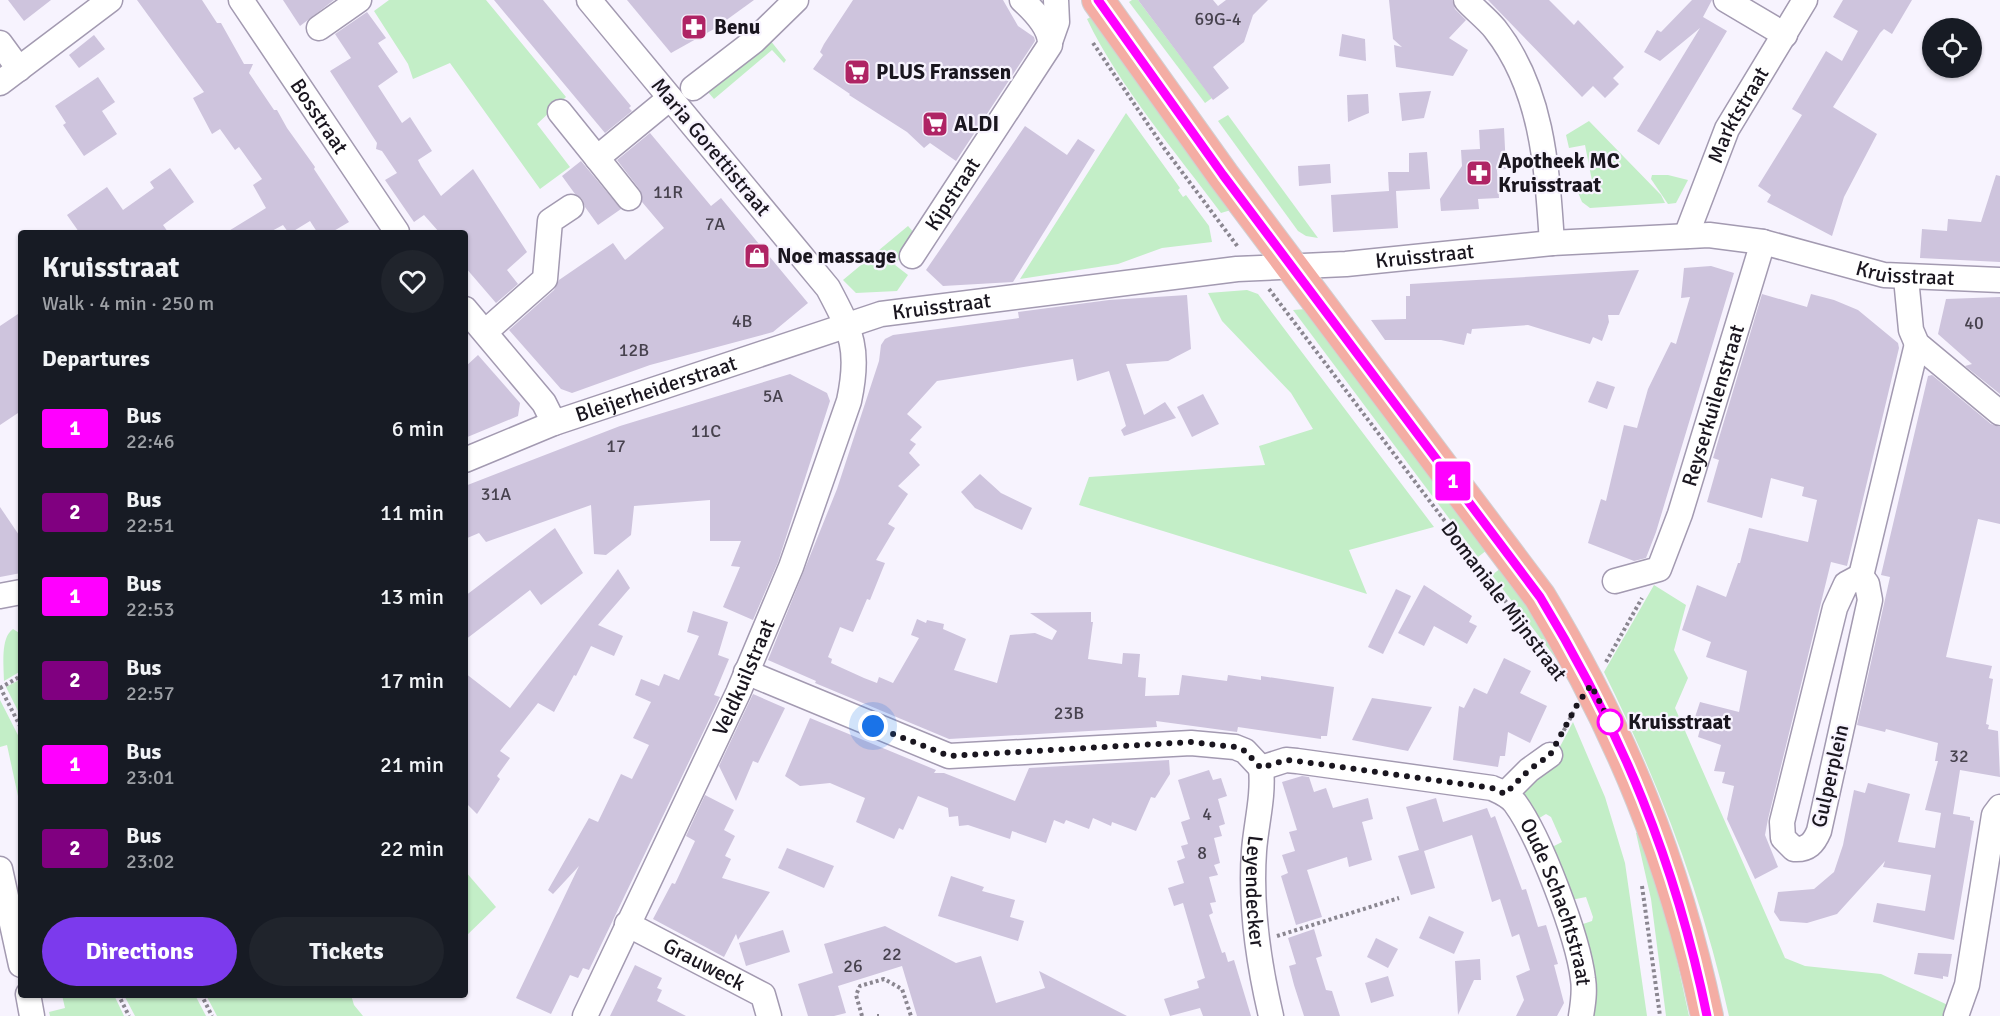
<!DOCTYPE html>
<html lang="en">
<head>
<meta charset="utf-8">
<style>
	body { margin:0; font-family:Signika,sans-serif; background:#20242c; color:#f1f3f6; height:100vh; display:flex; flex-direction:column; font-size:22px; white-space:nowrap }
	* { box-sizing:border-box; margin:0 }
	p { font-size:20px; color:#9ea1a6 }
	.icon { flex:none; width:33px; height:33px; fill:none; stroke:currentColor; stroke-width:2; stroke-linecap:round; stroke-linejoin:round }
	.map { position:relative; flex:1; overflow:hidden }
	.sheet { position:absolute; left:18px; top:230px; width:450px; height:768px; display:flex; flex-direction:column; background:#171b24; border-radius:6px; box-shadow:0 2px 4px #0004 }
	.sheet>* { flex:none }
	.badge { padding:0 12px; border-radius:4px; font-size:21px; line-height:39px }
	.tools { position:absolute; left:1922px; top:18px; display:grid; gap:12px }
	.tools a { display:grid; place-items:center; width:60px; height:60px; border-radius:50%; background:#171b24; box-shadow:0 2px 4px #0004; font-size:30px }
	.you { position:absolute; width:30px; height:30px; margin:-15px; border:4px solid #fff; border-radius:50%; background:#1a73e8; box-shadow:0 0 0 9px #1a73e833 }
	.map>.badge { position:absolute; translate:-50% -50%; box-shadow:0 0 0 3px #fff }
	h2 { padding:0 24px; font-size:22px; line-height:54px }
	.round { display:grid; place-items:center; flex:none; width:63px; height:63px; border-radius:32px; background:#20242c }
	.summary { display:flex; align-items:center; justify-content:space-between; height:102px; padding:0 24px }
	h1 { font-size:28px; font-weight:700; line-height:45px }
	.action { display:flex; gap:12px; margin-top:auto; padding:12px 24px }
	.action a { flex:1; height:69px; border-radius:36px; background:#7c3aed; color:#fff; font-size:24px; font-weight:700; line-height:69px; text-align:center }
	.action a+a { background:#20242c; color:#f1f3f6 }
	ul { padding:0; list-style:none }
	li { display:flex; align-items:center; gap:18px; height:84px; padding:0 24px }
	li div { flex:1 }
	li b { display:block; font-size:22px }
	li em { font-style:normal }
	li .badge { min-width:66px; font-weight:700; text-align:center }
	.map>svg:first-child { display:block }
	.green { fill:#c3eec7 }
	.building { fill:#cec4dd }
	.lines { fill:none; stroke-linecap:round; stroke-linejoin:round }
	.minor-casing { stroke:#a39ab1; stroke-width:27 }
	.major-casing { stroke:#d1d0d2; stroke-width:34 }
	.path { stroke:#8a8690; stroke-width:4; stroke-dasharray:3 3; stroke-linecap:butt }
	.minor { stroke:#fff; stroke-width:24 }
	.major { stroke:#f4ada4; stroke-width:32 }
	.line-casing { stroke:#fff; stroke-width:14 }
	.line { stroke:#f0f; stroke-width:9 }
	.walk { stroke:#1a161f; stroke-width:6; stroke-dasharray:0 10.8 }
	.stop-dot { fill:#fff; stroke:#f0f; stroke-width:3 }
	.labels { text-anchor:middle; stroke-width:4.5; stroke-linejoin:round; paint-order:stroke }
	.number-label { font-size:18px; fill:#47424e }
	.poi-label { font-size:21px; font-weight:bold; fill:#1a161f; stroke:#f7f3fe; text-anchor:start }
	.street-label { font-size:21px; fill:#1a161f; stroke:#f7f3fe }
	.stop-label { font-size:21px; font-weight:bold; fill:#1a161f; stroke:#f7f3fe; text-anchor:start }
</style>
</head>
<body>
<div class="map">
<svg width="2000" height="1016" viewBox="0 0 2000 1016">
	<rect width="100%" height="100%" fill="#f7f3fe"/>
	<g class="green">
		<polygon points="389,0 486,0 566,97 537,124 570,167 540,189 450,63 413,79 408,64 374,11"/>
		<polygon points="1132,0 1138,0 1212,98 1205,103 1129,2"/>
		<path d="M1091,17L1231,210L1221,213C1176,152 1120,88 1087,19Z"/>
		<polygon points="770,40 786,60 784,63 772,50 714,99 708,92"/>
		<polygon points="1126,113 1180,188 1178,190 1183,197 1186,195 1209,226 1212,242 1162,248 1118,264 1020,279"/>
		<polygon points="1228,115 1318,238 1306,236 1298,231 1218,121"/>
		<polygon points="1589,121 1661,195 1665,203 1590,208 1582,202 1577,190 1593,186 1585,145 1569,148 1566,135"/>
		<polygon points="1652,175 1668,175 1688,180 1676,203 1668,204 1651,179"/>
		<polygon points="908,226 916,235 895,265 908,275 897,291 856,293 843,280"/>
		<polygon points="1247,290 1258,294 1434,527 1349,550 1367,594 1079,505 1089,477 1265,465 1259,446 1313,429 1291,393 1222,321 1208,293"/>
		<polygon points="1306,309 1487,550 1478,557 1293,310"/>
		<polygon points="1501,568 1544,629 1564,669 1492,575"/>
		<path d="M1654,585L1686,605L1674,650L1688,678L1675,708L1785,958L1805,966L1881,974L1950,1006L1944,1016H1729C1702,895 1659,783 1604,672Z"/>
		<path d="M13,629L21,634V671L4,681C4,666 0,638 13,629Z"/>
		<polygon points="21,679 21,717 6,687"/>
		<polygon points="0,700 21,741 21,810 7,745 0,747"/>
		<polygon points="1573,722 1605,797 1625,863 1647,1016 1589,1016 1580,925 1592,921 1593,917 1586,897 1571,900 1550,848 1562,842 1551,817 1546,814 1536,820 1517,795 1554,758"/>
		<polygon points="1640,832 1672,938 1689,1016 1666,1016 1651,899 1636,833"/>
		<polygon points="465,871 496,907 465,937"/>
		<polygon points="62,995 114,995 124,1016 50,1016 49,1012 65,1008"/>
		<polygon points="124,995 195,995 206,1016 135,1016"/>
		<polygon points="206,995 351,995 354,1005 363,1016 217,1016"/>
	</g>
	<g class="building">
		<polygon points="8,0 51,0 24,21"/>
		<polygon points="137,0 202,0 217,23 221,23 244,64 253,64 249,73 274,110 277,110 287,128 315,167 314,169 349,222 332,232 317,232 310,221 292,232 288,232 283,225 270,232 227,232 266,208 253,185 262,179 239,147 235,150 220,129 212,134 193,98 204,92"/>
		<polygon points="283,0 334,0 300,26"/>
		<polygon points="494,0 543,0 631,106 629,108 632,111 605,133"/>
		<polygon points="627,0 754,0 714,29 671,53"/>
		<polygon points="853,0 1003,0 1018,26 1034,37 1035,41 956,161 930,143 924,148 907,132 849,95 850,94 813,69 823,55 820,52 824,44"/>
		<polygon points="1138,0 1213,0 1218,6 1226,0 1268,0 1253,15 1244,42 1213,67 1229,88 1213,100"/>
		<polygon points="1389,0 1452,0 1455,9 1466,20 1449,38 1468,50 1453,76 1396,67 1394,45 1402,47 1393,39"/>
		<polygon points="1488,0 1549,0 1574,25 1578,20 1624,67 1613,78 1619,84 1605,98 1593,86 1582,97"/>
		<polygon points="1692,0 1712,0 1703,17 1727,31 1659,145 1637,131 1700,28 1660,61 1644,52 1657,30 1661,32"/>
		<polygon points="1843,0 1912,0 1892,34 1884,29 1880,33 1833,107 1877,134 1844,197 1832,236 1767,202 1771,195 1758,186 1802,115 1792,109 1826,51 1842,61 1858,31 1833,17"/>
		<polygon points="367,12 386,38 378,43 398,72 378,86 402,123 410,117 432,151 418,160 421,166 441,196 473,169 527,252 507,270 518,284 496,303 465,267 465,232 439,232 424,215 414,222 385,180 397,173 382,151 376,149 377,143 330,71 351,58 335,34"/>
		<polygon points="1342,34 1365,39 1366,61 1339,56"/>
		<polygon points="94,35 105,49 79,68 69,55"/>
		<polygon points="98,77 115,102 102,111 117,134 84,156 63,125 66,123 55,106"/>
		<polygon points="1431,91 1424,118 1402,121 1399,93"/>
		<polygon points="1368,94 1369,113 1348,122 1347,95"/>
		<polygon points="1025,126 1067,155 1078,139 1095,150 1013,282 943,286 926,270"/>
		<polygon points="1504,128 1506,169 1497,170 1499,198 1478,199 1479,209 1441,211 1440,199 1462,166 1461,150 1480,149 1479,130"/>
		<polygon points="650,133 711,206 721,198 808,303 773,332 650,365 572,393 561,389 509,330 554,290 559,280 613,243 625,260 664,228 642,202 640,190 617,160"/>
		<polygon points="1427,152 1430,189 1396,191 1398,228 1333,232 1331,195 1389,191 1388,172 1409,172 1409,153"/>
		<polygon points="581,161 621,209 598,225 585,207 582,199 575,194 562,176"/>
		<polygon points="1330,164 1331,183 1299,186 1298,166"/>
		<polygon points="170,168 194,202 163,225 168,232 79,232 67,215 107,187 123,210 154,188 150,182"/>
		<polygon points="1996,175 2000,176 2000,262 1920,258 1922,229 1947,231 1948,219 1981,222"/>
		<polygon points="1711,266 1734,273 1656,532 1646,558 1634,561 1588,543 1601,499 1606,501 1624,425 1637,428 1648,389 1671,342 1676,344 1690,297 1681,298 1684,268"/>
		<polygon points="1639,270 1619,315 1608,315 1609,322 1602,341 1593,337 1590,344 1528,325 1472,329 1471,334 1467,333 1464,345 1441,340 1385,340 1371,320 1406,319 1406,296 1410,296 1410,284"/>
		<polygon points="1762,294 1807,307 1811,294 1834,300 1858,310 1898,343 1899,348 1847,566 1831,562 1768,819 1765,835 1778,867 1755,879 1727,819 1734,786 1722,783 1725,772 1714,771 1721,745 1698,737 1700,729 1692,726 1700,702 1739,712 1747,671 1706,657 1711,642 1682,630 1697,585 1726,597 1738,563 1740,563 1749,528 1808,542 1817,500 1802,496 1804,487 1771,478 1762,518 1707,502 1719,460 1713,458"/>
		<polygon points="1187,295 1191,349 1168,361 1126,364 1144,415 1165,402 1176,418 1124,436 1121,430 1126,426 1109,371 1077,381 1073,359 937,381 907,414 922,427 910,440 916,444 909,453 920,465 898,486 908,494 888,524 895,528 876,560 885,563 870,600 867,599 853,632 840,627 828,657 832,659 831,663 864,678 877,683 879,677 893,683 919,638 911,635 917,619 926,623 927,620 944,624 943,629 966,639 954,670 997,683 1010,635 1035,633 1052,640 1057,631 1030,613 1091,612 1091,622 1093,622 1088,659 1122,664 1123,653 1140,654 1138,677 1146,678 1145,696 1179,695 1182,675 1227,681 1228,675 1261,680 1261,676 1334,687 1327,736 1321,736 1321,739 1238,727 1237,732 1156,721 1157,727 949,739 815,683 816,681 768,660 837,489 879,361 881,345 885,339 893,335 1019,318 1018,312 1109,300"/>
		<polygon points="2000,297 2000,394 1965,366 1972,364 1938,334 1946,299"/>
		<polygon points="21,312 21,411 0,425 0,326"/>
		<polygon points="478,355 520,403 518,416 465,438 465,367"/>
		<polygon points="790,374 827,393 830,401 778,562 753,620 723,607 740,567 731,566 741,541 710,541 710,500 634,506 631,535 606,555 594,554 591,505 486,542 479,533 465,539 465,486 620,426"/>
		<polygon points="1932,375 1991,424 2000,427 2000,524 1978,519 1946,657 1992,666 1989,678 1993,679 1986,724 1989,725 1988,729 1998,731 2000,777 1960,770 1953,814 1970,817 1970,820 1974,821 1954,940 1873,922 1877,903 1925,911 1931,875 1883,867 1885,861 1837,914 1807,923 1780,921 1774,912 1778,892 1814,889 1834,872 1843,845 1854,790 1865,793 1868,783 1910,794 1898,842 1935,848 1941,813 1925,810 1938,761 1935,761 1938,743 1886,729 1885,732 1857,725 1890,577 1881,575 1928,376"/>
		<polygon points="1597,381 1615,387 1607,409 1588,402"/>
		<polygon points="1203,394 1219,424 1192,437 1177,407"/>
		<polygon points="980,474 1001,493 1032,508 1022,530 975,508 961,492"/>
		<polygon points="0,507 21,538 21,573 0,577"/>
		<polygon points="555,528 583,573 541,605 530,590 465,640 465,596"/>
		<polygon points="618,569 630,588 598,625 623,636 614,656 591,646 576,676 574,675 554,712 538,703 500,751 510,758 497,776 500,779 477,814 465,802 465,673 510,708"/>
		<polygon points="1424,585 1472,616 1469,622 1477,626 1467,644 1434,626 1424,646 1398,633"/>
		<polygon points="1396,589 1411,596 1383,654 1368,647"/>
		<polygon points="693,611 728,622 718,655 729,659 714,695 720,697 589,970 583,968 578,978 570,975 551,1014 516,998 579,866 553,894 548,890 589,818 598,822 621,774 632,779 649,745 633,738 651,702 635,695 641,679 659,686 664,674 679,680 699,636 687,632"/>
		<polygon points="1504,658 1531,671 1520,693 1547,706 1530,743 1508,732 1505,756 1500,756 1498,767 1453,760 1459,706 1464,708 1474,688 1487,694"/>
		<polygon points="753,694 785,708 758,763 753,761 736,801 719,766"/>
		<polygon points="1372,698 1432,707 1408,751 1352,740"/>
		<polygon points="810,718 936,770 934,773 944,773 1015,801 1029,768 1169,760 1170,774 1155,798 1151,797 1136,831 1112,822 1111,826 1093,818 1089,829 1066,820 1064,824 1054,820 1046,843 1012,831 1010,839 968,825 959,826 958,816 949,817 948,808 918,796 903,830 899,828 894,839 856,822 865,798 830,783 800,786 785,776"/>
		<polygon points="1209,770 1213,780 1221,778 1227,796 1218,799 1225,824 1219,826 1222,836 1214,838 1220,863 1214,865 1218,875 1209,877 1216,902 1210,903 1213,913 1209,915 1222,953 1225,952 1228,962 1234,960 1251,1016 1203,1016 1200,1008 1170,1016 1164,999 1199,988 1197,981 1205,978 1183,903 1174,906 1168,888 1184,883 1177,861 1185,858 1181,846 1188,844 1181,822 1190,819 1178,780"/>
		<polygon points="1302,776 1309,777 1314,792 1326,788 1333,808 1368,798 1373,819 1362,822 1372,860 1349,867 1347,857 1307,870 1322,917 1296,925 1281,876 1288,873 1282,855 1295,851 1289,832 1297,830 1282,782"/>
		<polygon points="705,795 734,810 724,830 735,836 725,856 731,859 722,878 770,892 738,940 736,934 724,957 653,919 672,883 675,884 695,841 686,836"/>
		<polygon points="1436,798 1443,822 1487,808 1491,818 1495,816 1522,890 1526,889 1538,927 1546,925 1558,964 1554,965 1564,1003 1557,1016 1516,1016 1524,1000 1516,976 1530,970 1519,934 1512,937 1500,899 1492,902 1472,835 1424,851 1435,888 1411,895 1398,856 1419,850 1406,807"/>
		<polygon points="787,848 834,866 824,888 778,868"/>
		<polygon points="951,876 984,887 982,891 1015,900 1010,917 1024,921 1018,941 938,916"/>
		<polygon points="1429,916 1464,932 1454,954 1419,938"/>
		<polygon points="885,926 956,963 981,956 996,1003 1045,988 1039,971 1127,1016 917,1016 902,966 838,986 846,1013 834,1016 808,1016 798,984 833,973 824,944"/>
		<polygon points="1314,929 1322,956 1316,958 1322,977 1326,990 1332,991 1340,1016 1304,1016 1294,985 1289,966 1296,964 1288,938"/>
		<polygon points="783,930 790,952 746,966 739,943"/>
		<polygon points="1376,938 1398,949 1388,968 1367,957"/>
		<polygon points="1918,953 1952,954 1948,977 1943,976 1943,979 1914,974"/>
		<polygon points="1480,959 1481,980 1474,980 1458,1015 1455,961"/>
		<polygon points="635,965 662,978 657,988 662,990 657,1001 686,1016 610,1016"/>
		<polygon points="1388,976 1394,996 1371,1003 1365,983"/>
	</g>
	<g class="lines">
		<g class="minor-casing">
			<g id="minor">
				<path id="s1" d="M241,0L397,232"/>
				<path d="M1466,0C1475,10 1487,19 1495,29C1543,90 1547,169 1552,243"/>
				<polyline points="1726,0 1785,35"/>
				<polyline points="319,28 359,0"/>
				<polyline points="1051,39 1057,22 1056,0"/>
				<polyline points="0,43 19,69"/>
				<polyline points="0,83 110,0"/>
				<polyline points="693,88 754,41 796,0"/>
				<polyline points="560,112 597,158 670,98"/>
				<polyline points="597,158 629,198"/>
				<path id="s2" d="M1686,236L1727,129L1805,0"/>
				<path id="s3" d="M912,256L1050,45C1051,28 1034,11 1022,0"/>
				<polyline points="1906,278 1911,330 1917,344 2000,413"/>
				<polyline points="465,309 544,403 554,423"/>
				<polyline points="485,332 545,279 550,221 571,207"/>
				<path id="s4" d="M465,460L554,423L881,314L1237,269L1346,264L1552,243L1709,235L1763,242L1884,275L2000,280"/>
				<path d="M1861,576L1867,584L1870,600L1819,831C1814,843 1808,850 1794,849L1783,838L1782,822L1835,608L1846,584Z"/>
				<polyline points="1861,576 1917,344"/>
				<path id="s5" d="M1615,581L1659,569L1680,514L1763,242"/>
				<polyline points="0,596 21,592"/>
				<polyline points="746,672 949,756 1191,743 1235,747 1245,751 1261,768"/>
				<path id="s6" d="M1261,768L1286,760L1297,761L1492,788C1501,792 1509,795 1515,803C1540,837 1578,937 1583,979C1585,992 1583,1004 1581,1016"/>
				<path id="s7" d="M1261,768C1264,796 1256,824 1254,851C1250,907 1258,961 1271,1016"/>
				<polyline points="1505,794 1529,770 1550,755"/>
				<polyline points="0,869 21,965"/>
				<path id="s8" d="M627,924L763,995L769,1016"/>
				<polyline points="28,994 32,1016"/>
				<path id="s9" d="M585,1016L738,693L791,567L849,401C860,350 852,333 828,288L589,0"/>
				<polyline points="1956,1016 1967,985 1994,815 2000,807"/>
			</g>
		</g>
		<g class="major-casing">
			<path id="major" d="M1098,0L1223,175L1540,597C1622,733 1674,861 1707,1016"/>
		</g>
		<g class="path">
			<polyline points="1093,43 1164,148 1238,247"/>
			<polyline points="1269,289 1522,623"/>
			<polyline points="1606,662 1642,598"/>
			<polyline points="0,687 21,728"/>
			<polyline points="0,688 21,676"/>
			<polyline points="1561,736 1574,711"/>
			<polyline points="1642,886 1660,1016"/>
			<polyline points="1277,936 1399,898"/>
			<polyline points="118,994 129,1016"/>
			<polyline points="201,994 212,1016"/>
			<polyline points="862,1016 856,995 860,986 884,979 902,989 911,1016"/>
			<polyline points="877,1016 879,1016"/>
		</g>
		<use href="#minor" class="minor"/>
		<use href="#major" class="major"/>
	</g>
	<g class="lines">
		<g class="line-casing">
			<path id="line" d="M1098,0L1223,175L1540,597C1621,730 1676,863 1707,1016"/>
		</g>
		<use href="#line" class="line"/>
		<polyline class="walk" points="873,726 949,756 1191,742 1235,747 1245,751 1261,768 1286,760 1297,761 1492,788 1505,794 1529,770 1550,755 1578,703 1591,685 1611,724 1610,722"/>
	</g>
	<defs>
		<g id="pharmacy-square" transform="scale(1.35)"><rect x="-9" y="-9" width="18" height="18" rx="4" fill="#af2464" stroke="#f7f3fe"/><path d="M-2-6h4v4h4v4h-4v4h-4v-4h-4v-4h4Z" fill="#fff"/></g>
		<g id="supermarket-square" transform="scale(1.35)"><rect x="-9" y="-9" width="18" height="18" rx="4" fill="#af2464" stroke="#f7f3fe"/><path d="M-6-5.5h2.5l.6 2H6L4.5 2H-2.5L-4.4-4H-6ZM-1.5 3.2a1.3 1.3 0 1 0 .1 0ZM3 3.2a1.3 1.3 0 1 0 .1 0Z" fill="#fff"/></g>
		<g id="shop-square" transform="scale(1.35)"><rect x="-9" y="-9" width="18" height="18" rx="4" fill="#af2464" stroke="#f7f3fe"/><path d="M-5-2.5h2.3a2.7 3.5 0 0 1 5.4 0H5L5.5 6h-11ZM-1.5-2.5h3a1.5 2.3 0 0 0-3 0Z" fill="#fff"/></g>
	</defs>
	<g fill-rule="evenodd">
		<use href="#pharmacy-square" x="694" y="27"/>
		<use href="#supermarket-square" x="857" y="72"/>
		<use href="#supermarket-square" x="935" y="124"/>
		<use href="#pharmacy-square" x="1479" y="173"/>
		<use href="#shop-square" x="757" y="256"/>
	</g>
	<circle class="stop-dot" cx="1610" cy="722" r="12"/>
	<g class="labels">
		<g class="number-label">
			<text x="1218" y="25">69G-4</text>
			<text x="668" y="198">11R</text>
			<text x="715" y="230">7A</text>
			<text x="742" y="327">4B</text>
			<text x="1974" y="329">40</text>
			<text x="634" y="356">12B</text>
			<text x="773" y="402">5A</text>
			<text x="706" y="437">11C</text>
			<text x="616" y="452">17</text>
			<text x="496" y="500">31A</text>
			<text x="1069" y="719">23B</text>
			<text x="1959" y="762">32</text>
			<text x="1207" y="820">4</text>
			<text x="1202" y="859">8</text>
			<text x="892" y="960">22</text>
			<text x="853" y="972">26</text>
		</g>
		<g class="poi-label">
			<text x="714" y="34">Benu</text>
			<text x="876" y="79">PLUS Franssen</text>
			<text x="954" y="131">ALDI</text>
			<text x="1498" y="168">Apotheek MC<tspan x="1498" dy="24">Kruisstraat</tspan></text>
			<text x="777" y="263">Noe massage</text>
		</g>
		<g class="street-label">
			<text dy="7" stroke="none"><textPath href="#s1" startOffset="140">Bosstraat</textPath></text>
			<text dy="7" stroke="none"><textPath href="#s2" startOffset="132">Marktstraat</textPath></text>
			<text transform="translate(711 147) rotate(50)" y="7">Maria Gorettistraat</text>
			<text dy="7" stroke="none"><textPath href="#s3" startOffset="74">Kipstraat</textPath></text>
			<text dy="7" stroke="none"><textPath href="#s4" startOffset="988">Kruisstraat</textPath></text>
			<text dy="7" stroke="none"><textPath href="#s4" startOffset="1474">Kruisstraat</textPath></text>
			<text dy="7" stroke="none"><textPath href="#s4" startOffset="502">Kruisstraat</textPath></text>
			<text dy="7" stroke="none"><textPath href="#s4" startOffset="204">Bleijerheiderstraat</textPath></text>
			<text dy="7" stroke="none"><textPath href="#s5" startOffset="218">Reyserkuilenstraat</textPath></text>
			<text transform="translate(1504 601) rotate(53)" y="7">Domaniale Mijnstraat</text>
			<text dy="7" stroke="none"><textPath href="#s9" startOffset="374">Veldkuilstraat</textPath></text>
			<text transform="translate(1830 776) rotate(-77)" y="7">Gulperplein</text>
			<text dy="7" stroke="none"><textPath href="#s7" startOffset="124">Leyendecker</textPath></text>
			<text dy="7" stroke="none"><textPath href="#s6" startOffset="370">Oude Schachtstraat</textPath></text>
			<text dy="7" stroke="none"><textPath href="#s8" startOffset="87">Grauweck</textPath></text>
		</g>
		<g class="stop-label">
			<text x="1628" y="729">Kruisstraat</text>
		</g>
	</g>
</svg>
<div class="tools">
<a><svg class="icon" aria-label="locate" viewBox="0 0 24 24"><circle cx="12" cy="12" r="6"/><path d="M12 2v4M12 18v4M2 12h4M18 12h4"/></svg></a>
</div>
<div class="you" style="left:873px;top:726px"></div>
<b class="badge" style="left:1453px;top:481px;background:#f0f;color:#fff">1</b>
<section class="sheet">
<div class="summary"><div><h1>Kruisstraat</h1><p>Walk · 4 min · 250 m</p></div><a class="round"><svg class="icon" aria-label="heart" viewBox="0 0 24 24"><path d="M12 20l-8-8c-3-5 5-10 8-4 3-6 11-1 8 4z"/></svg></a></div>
<h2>Departures</h2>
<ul>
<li><span class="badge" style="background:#f0f;color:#fff">1</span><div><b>Bus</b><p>22:46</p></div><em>6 min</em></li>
<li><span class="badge" style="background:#800080;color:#fff">2</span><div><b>Bus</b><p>22:51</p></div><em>11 min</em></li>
<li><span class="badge" style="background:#f0f;color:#fff">1</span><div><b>Bus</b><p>22:53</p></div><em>13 min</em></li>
<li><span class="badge" style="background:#800080;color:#fff">2</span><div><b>Bus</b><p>22:57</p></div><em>17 min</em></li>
<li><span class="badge" style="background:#f0f;color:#fff">1</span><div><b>Bus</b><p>23:01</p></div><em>21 min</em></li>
<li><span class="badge" style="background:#800080;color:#fff">2</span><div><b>Bus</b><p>23:02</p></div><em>22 min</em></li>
</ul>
<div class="action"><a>Directions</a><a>Tickets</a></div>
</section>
</div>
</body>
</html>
